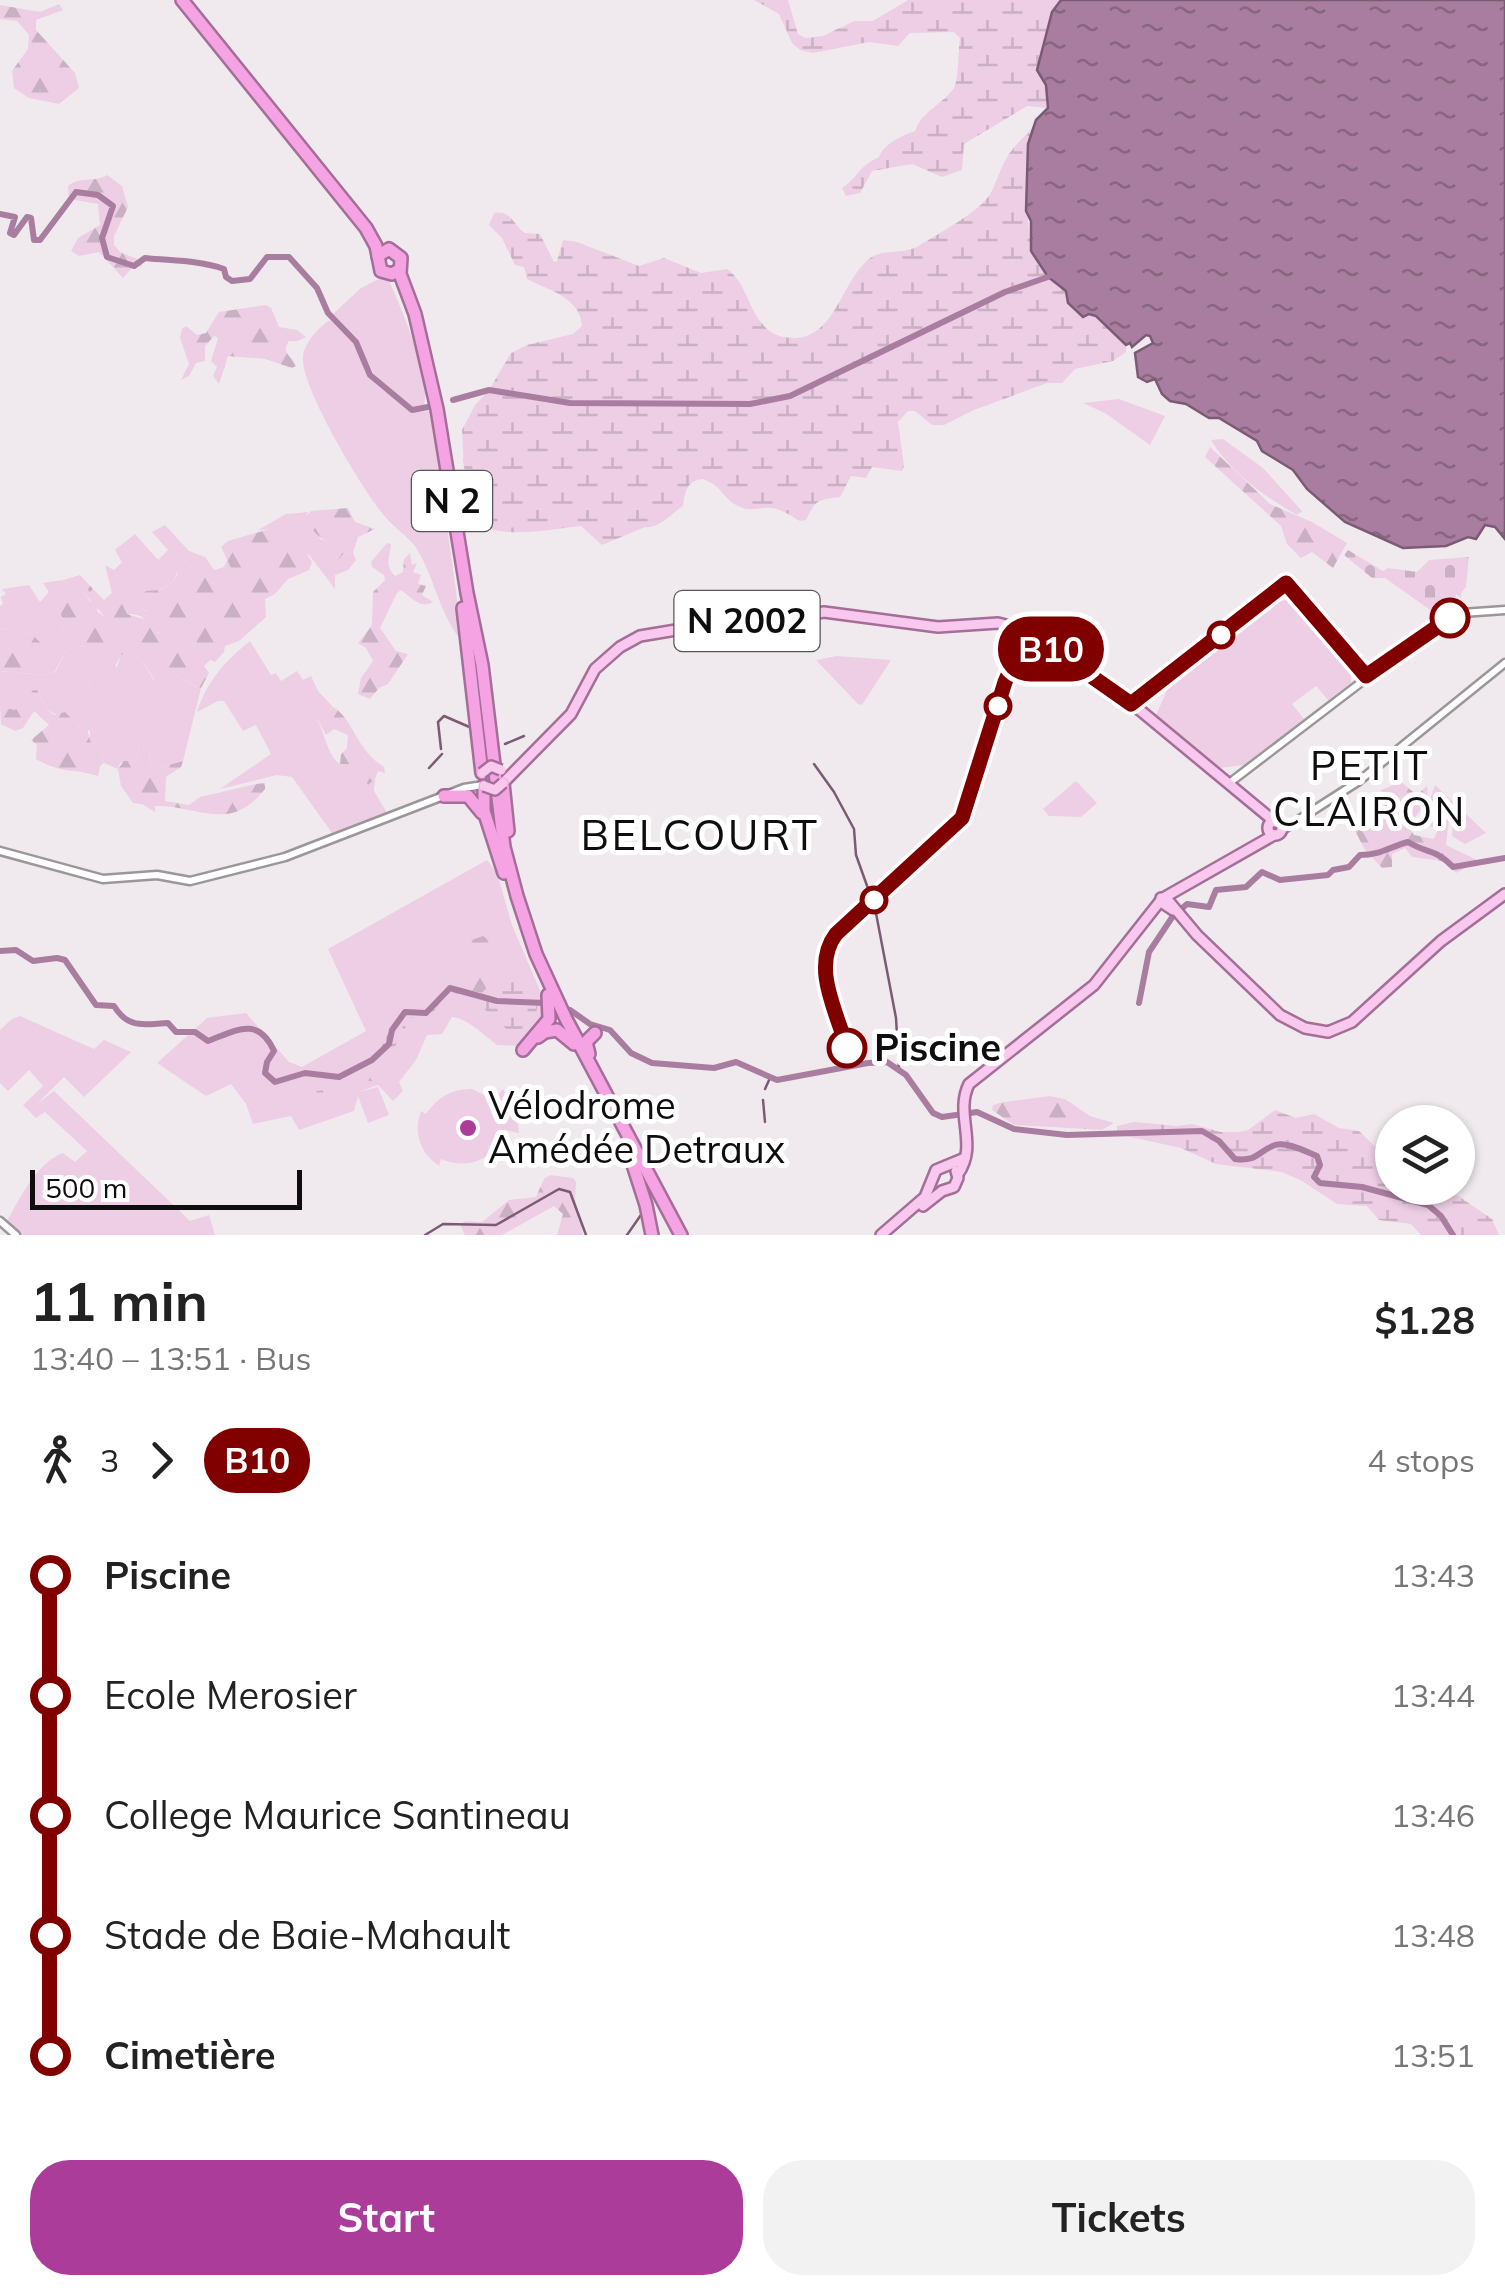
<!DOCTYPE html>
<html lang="en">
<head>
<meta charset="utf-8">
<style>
	body { margin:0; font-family:Mulish,sans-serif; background:#f2f2f2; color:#222; height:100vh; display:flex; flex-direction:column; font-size:38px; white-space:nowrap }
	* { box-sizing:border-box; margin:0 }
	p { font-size:32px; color:#767676 }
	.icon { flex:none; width:55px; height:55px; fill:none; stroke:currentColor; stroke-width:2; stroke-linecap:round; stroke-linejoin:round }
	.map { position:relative; height:1235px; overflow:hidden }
	.drawer { display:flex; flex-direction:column; background:#fff; flex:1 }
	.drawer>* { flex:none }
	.badge { padding:0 20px; border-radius:32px; font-size:35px; line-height:65px }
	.buttons { position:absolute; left:1375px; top:1105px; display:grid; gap:20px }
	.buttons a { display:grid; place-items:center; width:100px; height:100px; border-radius:50%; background:#fff; box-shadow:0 2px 8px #0004; font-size:50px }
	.scale { position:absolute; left:30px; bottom:25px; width:272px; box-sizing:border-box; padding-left:10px; border:5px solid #0f0d0f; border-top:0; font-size:28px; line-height:35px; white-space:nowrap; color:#0f0d0f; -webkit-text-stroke:8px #fff; paint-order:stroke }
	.map>.badge { position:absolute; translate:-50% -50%; box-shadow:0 0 0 5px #fff }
	.legs { display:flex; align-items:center; gap:15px; height:110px; padding:0 30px; font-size:32px }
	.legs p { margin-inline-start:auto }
	.headline { display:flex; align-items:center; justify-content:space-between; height:170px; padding:0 30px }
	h1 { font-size:55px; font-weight:700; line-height:75px }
	.button { display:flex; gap:20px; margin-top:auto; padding:20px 30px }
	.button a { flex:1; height:115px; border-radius:40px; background:#ac3c99; color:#fff; font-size:40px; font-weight:700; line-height:115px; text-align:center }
	.button a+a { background:#f2f2f2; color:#222 }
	ul { padding:0 30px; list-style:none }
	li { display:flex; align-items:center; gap:35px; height:120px; font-size:38px }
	li i { display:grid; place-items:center; width:15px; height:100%; margin:0 12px; background:currentColor }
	li i::after { content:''; width:25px; height:25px; margin:-12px; border:8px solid; border-radius:50%; background:#fff }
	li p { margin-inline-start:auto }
	li:first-child i { background:linear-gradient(#0000 50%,currentColor 0) }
	li:last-child i { background:linear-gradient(currentColor 50%,#0000 0) }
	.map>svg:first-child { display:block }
	.grass { fill:#edcee5 }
	.forest { fill:url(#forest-firs) }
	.wetland { fill:url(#wetland-marsh) }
	.cemetery { fill:url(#cemetery-stones) }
	.water { fill:url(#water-ripples); stroke:#7b5b74; stroke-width:2.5 }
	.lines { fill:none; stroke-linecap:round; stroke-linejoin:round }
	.stream { stroke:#7b5b74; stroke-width:2.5 }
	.river { stroke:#a97d9f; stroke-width:6 }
	.minor-casing { stroke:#9c969a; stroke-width:11 }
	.major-casing { stroke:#a46e99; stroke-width:14 }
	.highway-casing { stroke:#a46e99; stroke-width:16 }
	.minor { stroke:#fff; stroke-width:6 }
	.major { stroke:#f9c8ee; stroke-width:9 }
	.highway { stroke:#f5a3e3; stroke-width:11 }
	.major-bridge-casing { stroke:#a46e99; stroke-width:14; stroke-linecap:butt }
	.major-bridge { stroke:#f9c8ee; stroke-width:9 }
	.line-1-casing { stroke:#fff; stroke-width:22 }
	.line-1 { stroke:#800000; stroke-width:15 }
	.stop-1-dot { fill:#fff; stroke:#800000; stroke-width:5 }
	.poi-dot { fill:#ac3c99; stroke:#fff; stroke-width:4 }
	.labels { text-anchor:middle; stroke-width:10; stroke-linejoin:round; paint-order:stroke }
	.shield { fill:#fff; stroke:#575657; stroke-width:2.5 }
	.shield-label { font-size:35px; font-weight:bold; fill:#0f0d0f }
	.stop-label { font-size:38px; font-weight:bold; fill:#0f0d0f; stroke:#fff; text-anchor:start }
	.poi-label { font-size:38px; fill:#0f0d0f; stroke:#fff; text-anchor:start }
	.neighbourhood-label { font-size:40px; letter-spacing:2.5px; fill:#0f0d0f; stroke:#fff }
	.quarter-label { font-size:42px; letter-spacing:2.5px; fill:#0f0d0f; stroke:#fff }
</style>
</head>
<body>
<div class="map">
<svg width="1505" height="1235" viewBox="0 0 1505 1235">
	<defs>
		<pattern id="forest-firs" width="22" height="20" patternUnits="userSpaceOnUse" patternTransform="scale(2.5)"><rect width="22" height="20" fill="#edcee5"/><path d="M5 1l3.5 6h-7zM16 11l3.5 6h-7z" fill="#cab0c3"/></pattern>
		<pattern id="wetland-marsh" width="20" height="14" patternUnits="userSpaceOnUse" patternTransform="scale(2.5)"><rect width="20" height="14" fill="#edcee5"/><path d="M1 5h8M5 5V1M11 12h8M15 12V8" fill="none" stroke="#cab0c3"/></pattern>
		<pattern id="cemetery-stones" width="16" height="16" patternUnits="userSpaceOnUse" patternTransform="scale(2.5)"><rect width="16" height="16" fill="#edcee5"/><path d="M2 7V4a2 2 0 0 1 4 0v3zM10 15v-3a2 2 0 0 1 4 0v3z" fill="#cab0c3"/></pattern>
		<pattern id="water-ripples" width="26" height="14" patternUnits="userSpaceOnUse" patternTransform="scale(2.5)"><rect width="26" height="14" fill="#a97d9f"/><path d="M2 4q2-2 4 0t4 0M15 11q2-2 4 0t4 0" fill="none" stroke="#886580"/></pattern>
	</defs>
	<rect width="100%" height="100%" fill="#f0eaee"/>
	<g class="grass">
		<path d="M383,277L389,281C401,307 432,380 424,406H411L374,374L357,340L333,314L361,288Z"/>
		<path d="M330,320L352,341L369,377L380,388L413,412L431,411L463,642C440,618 434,574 415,546C407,536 396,529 387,519C366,496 299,385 303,356C305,342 319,327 330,320Z"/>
		<polygon points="1119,399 1165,416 1150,445 1105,413 1083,403"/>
		<path d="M1223,439L1263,468L1302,511L1297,515C1265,497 1230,472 1211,440Z"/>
		<polygon points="308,512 306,516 320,539 331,542 318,553 326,564 343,554 353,553 356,560 348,570 335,575 335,589 310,556 269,529 258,530 286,514"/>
		<path d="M165,525L189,551L205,557L214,570L224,567L228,559L233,570L218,574L177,573L173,582L159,590L144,611H156L164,617L162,632H156C146,622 144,613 127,614L111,629C107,616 88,599 79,586L83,585L90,592L93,589L104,600L112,593L105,565L114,570L122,562L115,550L135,534L158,560L168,550L152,532Z"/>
		<polygon points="63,580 85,605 57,607 65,623 59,637 37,653 31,634 0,628 0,606 3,604 1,597 6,594 2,589 29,585 40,602 49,592 43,583"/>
		<polygon points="1295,597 1351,662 1351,683 1328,700 1316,686 1292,704 1304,719 1244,765 1219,768 1155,717 1171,682 1272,604"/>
		<path d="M250,641L271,675L276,673L281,681L297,671L303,680L311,676L318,691L333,707L317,719C325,733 327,755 340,764L363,754L367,762L368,785L375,779L374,791L387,813L332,833L292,777L277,775L220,789L271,754L256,725L243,731L224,701H218L197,712C207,681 225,661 250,641Z"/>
		<path d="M84,646L93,655L85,694L93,670L101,662L117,667L121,655L129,652L142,661L154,680L166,668C178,675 188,685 201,688L183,761L158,768L155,777L151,772L149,749L139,746L137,761L120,763L118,769L104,763L100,748L90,744V731L47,710L38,692L15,710L0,706V671L45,675L56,671L66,650Z"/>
		<polygon points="837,656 891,660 862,705 858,704 816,660"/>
		<polygon points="1076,781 1097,803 1081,817 1049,816 1043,809"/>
		<polygon points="1435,785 1486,833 1465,844 1452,836 1453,817 1441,814 1435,827 1421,825"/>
		<path d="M487,860L497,873L512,925L547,1007V1016L521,1046L497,1045C484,1035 468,1019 452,1017L442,1034L427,1035L416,1060L399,1082L403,1091L393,1101L378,1085L358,1092L378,1087L389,1115L368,1123L358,1096L354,1111L299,1130L291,1116L253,1124L246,1104L231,1084L206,1096L157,1063L207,1018L246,1013L289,1062L302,1067L366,1031L328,949Z"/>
		<path d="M20,1016L94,1049L104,1040L131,1052L84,1097L64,1077L37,1104L54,1091L190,1221L209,1215L215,1235H16L5,1225C19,1200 35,1164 63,1153L75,1162L87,1151L45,1112L36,1118L23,1105L43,1086L29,1070L8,1091L0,1083V1030L12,1019Z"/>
		<path d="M472,1089L494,1100L503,1089L516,1110L519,1133L505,1130C497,1158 469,1171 441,1159L439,1166C420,1153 413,1133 421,1111L426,1114C438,1097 451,1089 472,1089Z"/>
	</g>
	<g class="forest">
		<polygon points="59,4 63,10 36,20 36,30 75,73 79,88 59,104 29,98 14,88 12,71 28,49 29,35 17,21 0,19 0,5 40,12"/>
		<path d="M107,175L122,186L128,207L114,236V245L120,252L142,261V266L132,268L123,278L99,252L79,256L71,251L78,238L100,225L98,204L69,199L68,186C79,176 95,183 107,175Z"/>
		<path d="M266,305L271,308L279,327L297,330L306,337L298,341H289C280,354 293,356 296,366L292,368L265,359L228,356L219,384L213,376L217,367L211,361L218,338L214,336L205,346V361L196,363L189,376L181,380L189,364L180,338L182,329L186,326L197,335L206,333L219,312Z"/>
		<polygon points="1210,447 1270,504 1312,522 1347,543 1333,568 1312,552 1301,558 1287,544 1281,526 1205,457"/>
		<path d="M348,508L355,522L375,529L358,537L353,553L343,554L335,564H326L317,552L331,542C321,541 307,527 306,516L311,511Z"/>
		<path d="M269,529C290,531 302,544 312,562L309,570L288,579L275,594L265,599L266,617L239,641L225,646L224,652L215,662L210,660L204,666L209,673L201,688C188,685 179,675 166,669L155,680L142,661L129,652L121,655L112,671L101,662L93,670L85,694L94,703L92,714L85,715L80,709L76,713L73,712L76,705L71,696L86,661L93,655L84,646L66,650L55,671L45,675L0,671V628L31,634L40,642L38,652L59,637L65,623L57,607L70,599L84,604L63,580L80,575L93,589L90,592L83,585L80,587L90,601L98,603L97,611L109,621L111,628L116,623L109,608L122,604L127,614L150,621L153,629L158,633L162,631L163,617L156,611C146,611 140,612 136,601L146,591L160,590L173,582L181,568L202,566L218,574L221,570H232L221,547L228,541Z"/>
		<path d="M387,543L391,544C390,557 384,565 395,576L403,572L404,559L410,553L412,565L417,563L413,572L421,575L418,584L426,586L422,595L433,602C420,610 410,596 401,590L397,593L380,628L396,651L408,654L388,684L379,688L370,699L358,694L361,678L373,661L366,648L358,643L372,625L373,592L385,580L384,575L372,567L371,562Z"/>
		<path d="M37,690L47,710L54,715L65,712L80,727L86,725L91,743L100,748L104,763L100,766L98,776C73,768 61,774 36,759L37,745L31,740L49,725L34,711L23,728L15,731L1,724L0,706L15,710L29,691Z"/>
		<path d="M333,707C354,719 355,749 384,767L385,773L378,771L375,779L368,785L363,776L367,762L363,754L354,764H340L341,754L347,748L348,735L334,729L326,735L317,718L323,708L330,710Z"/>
		<path d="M144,744L149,749L151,772L155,776L158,768L183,761L181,767L166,777L165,801L189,805L200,797L256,784L265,783V789C229,834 199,805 155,806V812L142,804L133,803L121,786L118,769L124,761H137L139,746Z"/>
		<polygon points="1401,782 1417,795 1427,786 1428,798 1409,827 1414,835 1434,839 1443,817 1449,820 1446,845 1479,861 1456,873 1443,861 1412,857 1405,848 1392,854 1392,867 1382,868 1365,850 1352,825 1371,799 1376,805 1385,800 1381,790"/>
		<polygon points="457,922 469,926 472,940 483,936 493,943 492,955 484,972 491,985 482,993 471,992 469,983 458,976 467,954 452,938 450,929"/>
		<path d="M373,1061L378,1062L384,1075L379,1082L362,1080L347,1087L339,1107L328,1111L313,1099L317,1091L326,1090C333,1079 359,1069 373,1061Z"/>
		<polygon points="1049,1096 1065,1099 1090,1116 1114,1123 1102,1130 1014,1125 992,1110 993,1105 999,1103"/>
		<polygon points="550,1175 573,1178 576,1182 575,1199 583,1235 557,1235 563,1214 554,1206 502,1235 465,1235 460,1225 465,1221 482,1222 509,1200 536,1197 544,1179"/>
	</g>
	<g class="wetland">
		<path d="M754,0H788L798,34L806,38L823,36L854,21H873L908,0H1061L1052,12L1037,70L1046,85L1048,108L1027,106L964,144L962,170L942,177L912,164L872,171L860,193L846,196L842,188C859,177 856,168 879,157C885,143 901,136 915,131C922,111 943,104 954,88C959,79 958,50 960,38L954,32L910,33L898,46L869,42L813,53L800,50L792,43L779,14Z"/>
		<path d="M1035,125C1026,147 1024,237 1035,257C1043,271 1054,280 1066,291L1068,303L1079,311L1096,316L1126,345V352L1113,361L1075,369L1062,383H1047L974,410L944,425H932L915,411H908L898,422L904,466L902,471L872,467L866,478L851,476L840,497C816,500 816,500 806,520L800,521C791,516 782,509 771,508C761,507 750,512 740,507C723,500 723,486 703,479C686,481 685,492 683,506C672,513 659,529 645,527L602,545L581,526C554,529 510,538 486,527L475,485L464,468L462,430L475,405L489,390L511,353L527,345L573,334L582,326C580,297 548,290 527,279L524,267L515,265L502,238L489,225L494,213C511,210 513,225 525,233L540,234L554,262L557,261L563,240L577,242L639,266L664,258L701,273L727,269C752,286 749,330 784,337C834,347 840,282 869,259C885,247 904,256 920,245C938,234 978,212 989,196C997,183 1000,167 1009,154C1016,144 1026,135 1035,125Z"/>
		<path d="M500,973C540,976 551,1013 517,1037L513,1035L479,1004L452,992L445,995L430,1017L411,1018C396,1040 401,1051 372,1060C388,1041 388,1024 404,1008L424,1010L438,992L451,986L482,993Z"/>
		<polygon points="1275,1110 1296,1118 1314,1114 1339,1128 1359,1131 1392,1163 1392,1188 1448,1189 1492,1219 1499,1235 1421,1235 1411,1224 1379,1220 1367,1206 1337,1204 1302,1181 1282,1172 1216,1164 1181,1148 1117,1134 1117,1126 1134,1122 1176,1126 1192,1124 1221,1132 1239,1132 1248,1130"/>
	</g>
	<polygon class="cemetery" points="1348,550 1383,571 1388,568 1417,572 1429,560 1469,557 1466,587 1461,593 1461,598 1456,594 1453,610 1443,619 1385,578 1372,578 1344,555"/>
	<polygon class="water" points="1061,0 1505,0 1505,539 1495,527 1485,525 1476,539 1468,537 1446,546 1403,548 1345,522 1307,489 1293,470 1262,451 1257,441 1219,418 1209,418 1186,404 1170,401 1162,394 1155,379 1147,382 1138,377 1135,353 1153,343 1150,336 1146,335 1132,347 1130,343 1126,345 1096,316 1089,314 1083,317 1068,303 1066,291 1048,277 1031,251 1031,221 1026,211 1028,144 1036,120 1048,108 1046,85 1037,70 1052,12"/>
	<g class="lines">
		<g class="stream">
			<polyline points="505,744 524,736"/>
			<polyline points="441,749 438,722 444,716 474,729"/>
			<polyline points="814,764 834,792 854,829 856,855 875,908 896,1018 899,1069"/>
			<polyline points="429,768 442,754"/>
			<polyline points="765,1089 770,1078"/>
			<polyline points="763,1100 765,1122"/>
			<polyline points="425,1235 443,1224 496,1225 559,1189 570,1192 586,1235"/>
			<polyline points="627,1235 643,1212"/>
		</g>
		<g class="river">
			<path d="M0,214L15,217L10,233L14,235L27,217L31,218L34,240H40L76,192L98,195L113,206L102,238L107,257L134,266L145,258C173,261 198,260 224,269L226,277L232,281L250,279L267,257H289L317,288L328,313L356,342L370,375L412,410L428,407"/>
			<polyline points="453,400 489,390 570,403 750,404 790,396 1005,292 1048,277"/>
			<path d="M1179,911L1187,904L1209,907L1216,890L1246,887L1262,872L1280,880L1328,875L1333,870L1349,867L1360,855C1381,855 1389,847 1408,842C1428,854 1436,849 1453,867L1505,858"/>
			<path d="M0,951L16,950L33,961L57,958L65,960L96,1005L114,1006C129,1030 145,1024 168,1023L176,1032H195L208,1041C235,1031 258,1015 274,1051L267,1062L265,1073L275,1082L305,1073L339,1077L372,1060L389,1044L392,1030L405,1012L426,1013L450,988L497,1001L545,1003"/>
			<polyline points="1139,1003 1149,952 1173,916"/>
			<path d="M570,1010L590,1024L610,1030L631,1053L652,1063L714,1068L736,1062L777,1080L868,1063L887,1062L906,1075L933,1113L942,1117L977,1112L1014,1129L1067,1135L1202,1131L1219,1141L1235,1159C1258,1162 1258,1151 1275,1145C1286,1141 1307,1152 1317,1156L1320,1165L1314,1177L1320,1183L1362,1187L1428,1205L1441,1216L1453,1235"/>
		</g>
		<g class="minor-casing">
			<g id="minor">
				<polyline points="1228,784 1427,632 1462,613 1505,610"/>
				<polyline points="1281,831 1359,781 1505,663"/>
				<polyline points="0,851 103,879 157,875 190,881 285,857 464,788 483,785"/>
				<polyline points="0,1221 16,1235"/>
			</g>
		</g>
		<g class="major-casing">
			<g id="major">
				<polyline points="1027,631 1025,640 1045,646 1071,661 1141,711 1275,822"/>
				<polyline points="504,782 571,714 595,669 620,647 640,636 712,624 775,620 824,612 938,627 998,623 1031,631 1034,635 1031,641"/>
				<circle cx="1275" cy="828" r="7"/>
				<polyline points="1165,897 1274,835"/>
				<polyline points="1173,910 1161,902 1161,898 1166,898 1197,935 1280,1015 1305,1028 1328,1032 1352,1022 1441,941 1505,894"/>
				<path d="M958,1174C979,1145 954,1114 969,1084L1094,985L1161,900"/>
				<polyline points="923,1206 942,1191 954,1187 958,1178 956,1171"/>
				<polyline points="881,1235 925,1197 936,1170 965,1158"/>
			</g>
		</g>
		<g class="highway-casing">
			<g id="highway">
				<polyline points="182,0 366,228 376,246 381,271 392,274 399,270"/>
				<polyline points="378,256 389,249 401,258 400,274 415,314 437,409 467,593 482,665 504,847 517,896 536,954 566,1019 681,1235"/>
				<polyline points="463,608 482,773"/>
				<polyline points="503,783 508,831"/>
				<polyline points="484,786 484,811 504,873"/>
				<polyline points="444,796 468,796 482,813"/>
				<polyline points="538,1037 545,1032 557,1030 574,1044"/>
				<polyline points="523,1050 549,1019 548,995"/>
				<polyline points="589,1054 586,1042 595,1033"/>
				<polyline points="628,1149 646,1205 652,1235"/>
			</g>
		</g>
		<use href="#minor" class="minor"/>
		<use href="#major" class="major"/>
		<use href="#highway" class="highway"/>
		<g class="major-bridge-casing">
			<g id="major-bridge">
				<polyline points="482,773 491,766 501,770"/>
				<polyline points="484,786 495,790 503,783"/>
			</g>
		</g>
		<use href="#major-bridge" class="major-bridge"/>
	</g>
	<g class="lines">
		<g class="line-1-casing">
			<path id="line-1" d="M847,1048C837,1012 811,967 836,934L962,818L1005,682L1024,638L1030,641L1034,636L1131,704L1286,583L1366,676L1450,618"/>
		</g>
		<use href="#line-1" class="line-1"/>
	</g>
	<g class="stop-1-dot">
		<circle cx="1450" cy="618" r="18"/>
		<circle cx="1221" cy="635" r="12"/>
		<circle cx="998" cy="706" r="12"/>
		<circle cx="874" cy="900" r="12"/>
		<circle cx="847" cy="1048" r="18"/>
	</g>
	<circle class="poi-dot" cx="468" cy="1128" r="10"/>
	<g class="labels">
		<g class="shield">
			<rect x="412" y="471" width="80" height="60" rx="8"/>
			<rect x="674.5" y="591" width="145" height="60" rx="8"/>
		</g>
		<g class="shield-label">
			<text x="452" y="513">N 2</text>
			<text x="747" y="633">N 2002</text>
		</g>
		<g class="stop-label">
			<text x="874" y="1061">Piscine</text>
		</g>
		<g class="poi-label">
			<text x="488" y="1119">Vélodrome<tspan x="488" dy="44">Amédée Detraux</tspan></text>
		</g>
		<g class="neighbourhood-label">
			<text x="1370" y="780">PETIT<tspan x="1370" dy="46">CLAIRON</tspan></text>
		</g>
		<g class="quarter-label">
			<text x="700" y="850">BELCOURT</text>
		</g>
	</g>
</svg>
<div class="buttons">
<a><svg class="icon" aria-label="layers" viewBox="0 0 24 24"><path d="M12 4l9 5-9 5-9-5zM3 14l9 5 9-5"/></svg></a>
</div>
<div class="scale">500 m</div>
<b class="badge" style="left:1051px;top:649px;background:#800000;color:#fff">B10</b>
</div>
<section class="drawer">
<div class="headline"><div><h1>11 min</h1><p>13:40 – 13:51 · Bus</p></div><b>$1.28</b></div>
<div class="legs"><svg class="icon" aria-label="walk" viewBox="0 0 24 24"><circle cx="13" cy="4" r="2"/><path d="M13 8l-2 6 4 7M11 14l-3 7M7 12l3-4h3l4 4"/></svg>3<svg class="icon" aria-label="forward" viewBox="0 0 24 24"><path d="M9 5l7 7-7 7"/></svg><b class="badge" style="background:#800000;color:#fff">B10</b><p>4 stops</p></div>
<ul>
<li><i style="color:#800000"></i><b>Piscine</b><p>13:43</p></li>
<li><i style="color:#800000"></i><span>Ecole Merosier</span><p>13:44</p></li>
<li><i style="color:#800000"></i><span>College Maurice Santineau</span><p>13:46</p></li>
<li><i style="color:#800000"></i><span>Stade de Baie-Mahault</span><p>13:48</p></li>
<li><i style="color:#800000"></i><b>Cimetière</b><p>13:51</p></li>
</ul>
<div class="button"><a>Start</a><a>Tickets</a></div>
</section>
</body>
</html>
